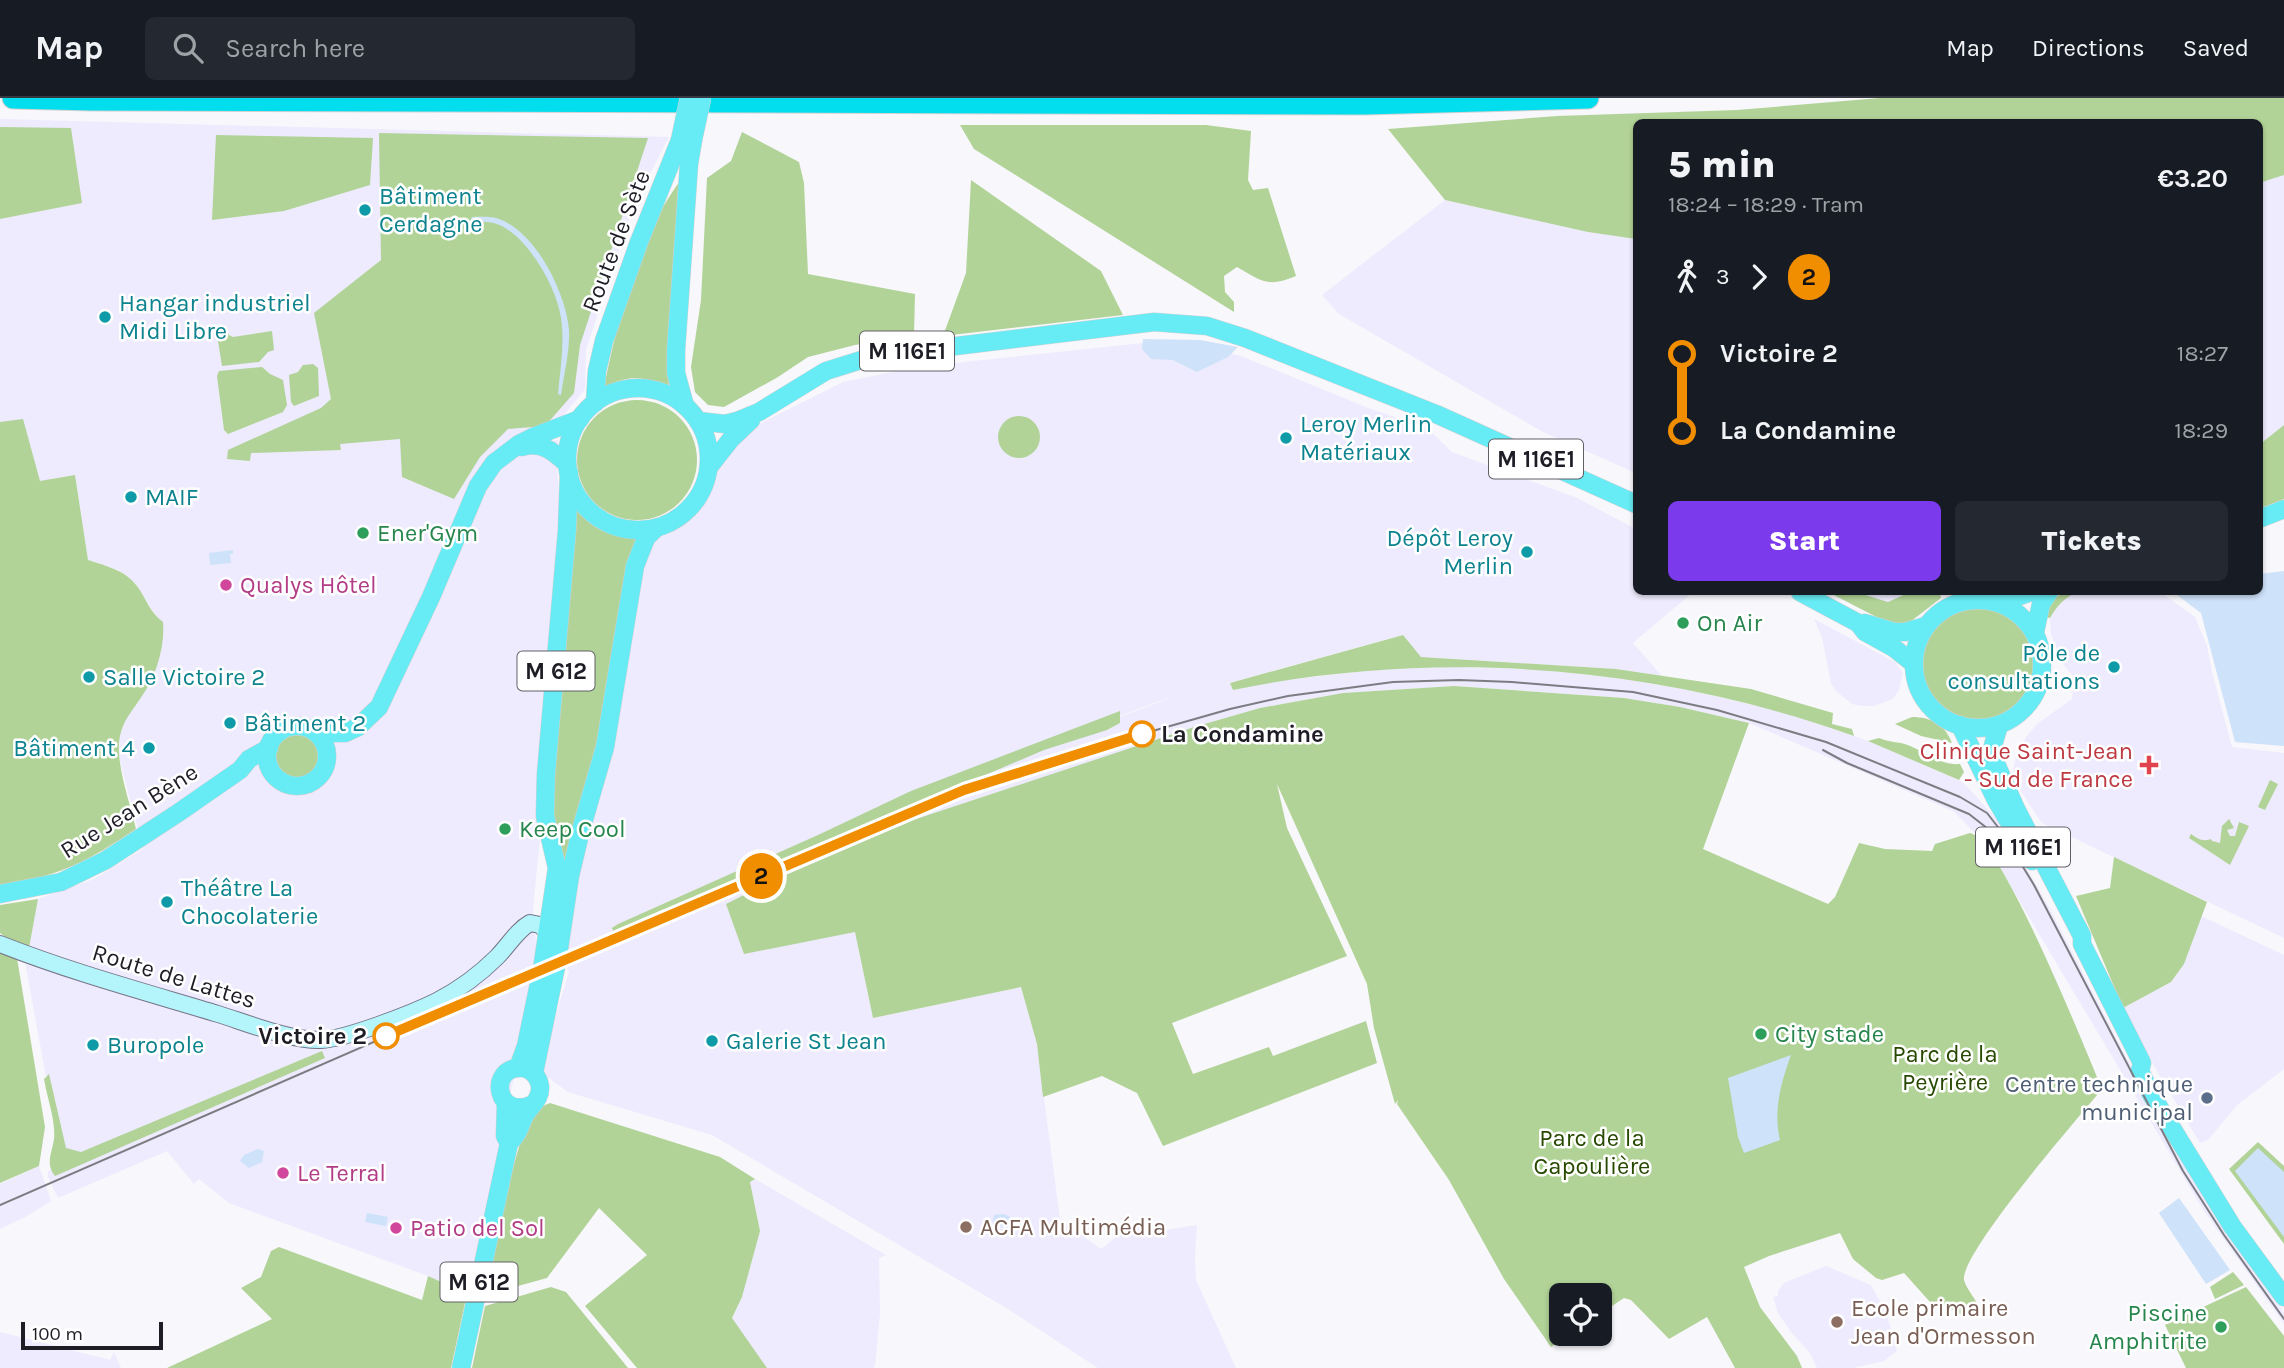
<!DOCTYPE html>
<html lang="en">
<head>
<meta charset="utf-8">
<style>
	body { margin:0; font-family:Karla,sans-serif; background:#242831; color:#f1f3f6; height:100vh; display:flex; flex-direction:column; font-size:26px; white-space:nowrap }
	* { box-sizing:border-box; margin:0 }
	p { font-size:23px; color:#9ea1a6 }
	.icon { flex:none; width:38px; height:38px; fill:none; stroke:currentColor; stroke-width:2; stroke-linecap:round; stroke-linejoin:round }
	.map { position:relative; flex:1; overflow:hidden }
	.details { position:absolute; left:1633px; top:21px; width:630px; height:476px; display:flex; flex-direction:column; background:#171b24; border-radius:10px; box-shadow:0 2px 5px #0004 }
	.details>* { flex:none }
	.badge { padding:0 14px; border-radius:23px; font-size:24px; line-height:46px }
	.buttons { position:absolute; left:1549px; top:1185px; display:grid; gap:14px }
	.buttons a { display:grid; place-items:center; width:63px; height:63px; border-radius:10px; background:#171b24; box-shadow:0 2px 5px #0004; font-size:35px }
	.scale { position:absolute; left:21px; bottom:18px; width:142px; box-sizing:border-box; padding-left:7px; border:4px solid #1e1c25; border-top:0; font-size:19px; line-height:24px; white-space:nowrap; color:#1e1c25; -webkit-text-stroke:5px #fff; paint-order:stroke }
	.map>.badge { position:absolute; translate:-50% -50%; box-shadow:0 0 0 4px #fff }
	.legs { display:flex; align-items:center; gap:10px; height:77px; padding:0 35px; font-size:23px }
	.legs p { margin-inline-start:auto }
	.headline { display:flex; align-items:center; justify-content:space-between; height:119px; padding:0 35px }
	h1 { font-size:38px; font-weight:800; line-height:52px }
	.action { display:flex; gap:14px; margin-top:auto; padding:14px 35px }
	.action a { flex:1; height:80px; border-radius:10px; background:#7c3aed; color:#fff; font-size:28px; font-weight:800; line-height:80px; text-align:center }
	.action a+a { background:#242831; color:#f1f3f6 }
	ul { padding:0 35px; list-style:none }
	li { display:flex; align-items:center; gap:24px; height:77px; font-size:26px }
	li i { display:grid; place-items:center; width:10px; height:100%; margin:0 9px; background:currentColor }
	li i::after { content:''; width:18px; height:18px; margin:-9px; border:5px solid; border-radius:50%; background:#171b24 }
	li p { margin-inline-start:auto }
	li:first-child i { background:linear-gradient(#0000 50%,currentColor 0) }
	li:last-child i { background:linear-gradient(currentColor 50%,#0000 0) }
	header { display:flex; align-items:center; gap:42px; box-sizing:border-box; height:98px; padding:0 35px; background:#171b24; border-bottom:2px solid #363941 }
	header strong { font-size:33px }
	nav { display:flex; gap:38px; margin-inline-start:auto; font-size:24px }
	.search { width:490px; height:63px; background:#242831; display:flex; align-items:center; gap:18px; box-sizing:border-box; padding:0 24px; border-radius:10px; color:#9ea1a6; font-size:26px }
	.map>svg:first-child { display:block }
	.built { fill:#edebfd; fill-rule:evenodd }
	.green { fill:#b1d397 }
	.water { fill:#cee2fa }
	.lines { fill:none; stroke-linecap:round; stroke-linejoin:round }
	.secondary-casing { stroke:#787589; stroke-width:18 }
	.primary-casing { stroke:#d2d2d3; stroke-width:19 }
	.highway-casing { stroke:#d2d2d3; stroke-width:23 }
	.secondary { stroke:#b3f5fa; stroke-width:16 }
	.primary { stroke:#67ebf4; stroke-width:18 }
	.highway { stroke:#02deed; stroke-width:21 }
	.tram { stroke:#7d7c83; stroke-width:2 }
	.primary-bridge-casing { stroke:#d2d2d3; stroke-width:19; stroke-linecap:butt }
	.primary-bridge { stroke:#67ebf4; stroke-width:18 }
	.line-1-casing { stroke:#fff; stroke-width:16 }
	.line-1 { stroke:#f18e00; stroke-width:10 }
	.culture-dot { fill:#0f9aa8; stroke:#fff; stroke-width:2.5 }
	.leisure-dot { fill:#2e9e5b; stroke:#fff; stroke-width:2.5 }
	.hotel-dot { fill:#d1479c; stroke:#fff; stroke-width:2.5 }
	.stop-1-dot { fill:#fff; stroke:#f18e00; stroke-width:3.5 }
	.health-dot { fill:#e0444e; stroke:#fff; stroke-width:2.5 }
	.service-dot { fill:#5c6f8a; stroke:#fff; stroke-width:2.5 }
	.education-dot { fill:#8d6e63; stroke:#fff; stroke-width:2.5 }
	.labels { text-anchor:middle; stroke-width:5; stroke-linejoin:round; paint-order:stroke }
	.shield { fill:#fff; stroke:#626066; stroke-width:2 }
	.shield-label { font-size:23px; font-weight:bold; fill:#1e1c25 }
	.culture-label { font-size:24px; fill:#0d838f; stroke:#fff; text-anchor:start }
	.street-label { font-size:24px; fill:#1e1c25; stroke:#fff }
	.leisure-label { font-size:24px; fill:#27864d; stroke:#fff; text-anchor:start }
	.hotel-label { font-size:24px; fill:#b23c85; stroke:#fff; text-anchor:start }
	.stop-label { font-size:24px; font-weight:bold; fill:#1e1c25; stroke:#fff; text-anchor:start }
	.health-label { font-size:24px; fill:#be3a42; stroke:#fff; text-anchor:end }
	.park-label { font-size:24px; fill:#284900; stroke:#fff }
	.service-label { font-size:24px; fill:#4e5e75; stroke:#fff; text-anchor:end }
	.education-label { font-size:24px; fill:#785e54; stroke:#fff; text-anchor:start }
</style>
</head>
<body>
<header>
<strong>Map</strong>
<div class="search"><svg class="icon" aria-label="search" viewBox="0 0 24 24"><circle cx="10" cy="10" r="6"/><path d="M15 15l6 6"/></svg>Search here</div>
<nav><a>Map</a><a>Directions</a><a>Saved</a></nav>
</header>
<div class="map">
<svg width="2284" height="1270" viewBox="0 0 2284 1270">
	<rect width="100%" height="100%" fill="#f8f7fc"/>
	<g class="built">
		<polygon points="0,21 669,39 635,104 586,252 585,291 564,317 545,328 521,346 558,342 557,368 561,426 550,638 533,811 538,869 468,1191 458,1191 428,1178 229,1105 199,1081 194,1086 167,1053 58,1100 48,1079 48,1074 61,1061 25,864 29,850 38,801 94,781 143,751 119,659 120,636 128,616 140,602 156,518 136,486 118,472 88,462 75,377 0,410"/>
		<polygon points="2284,77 2284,327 2259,347 2259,85"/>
		<polygon points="1445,102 1588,134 1636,141 1636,375 1543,334 1339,216 1322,197"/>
		<path d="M1143,245L1203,249L1241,258L1368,310L1427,330L1452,354L1577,400L1636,431V494H1693L1633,545L1662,578L1616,571L1421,559L1402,537L1210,590L1230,585L1233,592L1264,585L1380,571L1452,569L1535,571L1612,579L1689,592L1789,616L1868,643L1963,684L2000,725L2049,809L2158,1021L2268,1181L2284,1216V1226L2204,1113L1985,745L1953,713L1749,625L1680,609L1624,600L1454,588L1343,595L1260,610L1194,629L913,722L774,782L744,856L855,833L873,920L1021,889L1037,946L1060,1122L1101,1151L1134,1125L1146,1135L1197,1127L1195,1158L1196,1182L1236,1270H1098L1008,1211L712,1037L568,994L543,976L549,939L569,874L562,858L640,465L653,440L684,424L700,405L717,369L753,329L843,284L918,269ZM1170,600L1054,644V643L1159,603Z"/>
		<polygon points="1856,494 1910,494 1888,504"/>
		<polygon points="2077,494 2160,494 2195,519 2207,548 2212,574 2232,649 2284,655 2284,840 2042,725 2016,686 2013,674 2016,659 2026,639 2037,626 2072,601 2074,580 2060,562 2051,536 2050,520 2058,507 2068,498"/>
		<polygon points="1814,521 1895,564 1903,575 1899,592 1893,601 1874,608 1863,608 1852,606 1836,593 1831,585 1822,539"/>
		<polygon points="2201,818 2284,857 2284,971 2237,1007 2208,1042 2200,1045 2157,973 2123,910 2171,884 2184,866"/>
		<polygon points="39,1068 51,1103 25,1119 0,1131 0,1086"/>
		<polygon points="755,1081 886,1157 879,1160 880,1215 875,1268 873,1270 767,1270 732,1221 742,1199 760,1133 750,1084"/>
		<polygon points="1826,1168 1871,1187 1886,1214 1897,1253 1884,1263 1853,1270 1817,1270 1810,1255 1791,1234 1778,1215 1773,1199 1778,1198 1778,1193 1784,1185"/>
		<polygon points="0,1234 110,1262 114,1254 121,1270 0,1270"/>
	</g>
	<g class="green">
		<polygon points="1880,0 2284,0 2284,77 2259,85 2259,24 1636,24 1636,141 1588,134 1445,102 1388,31 1557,18 1737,12"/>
		<path d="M960,27H1206L1251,33L1248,82L1253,92L1268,90L1296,178C1267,190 1262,183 1237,169L1224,178L1225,194L1234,204V214L974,51Z"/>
		<polygon points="0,29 71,30 82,105 0,121"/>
		<polygon points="742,34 799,64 804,85 808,176 915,196 914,238 855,247 808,259 778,279 724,309 708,307 695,294 691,269 701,202 707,80 731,63"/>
		<polygon points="379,35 648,40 580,247 574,295 545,328 508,331 480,359 454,401 402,379 400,341 340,346 341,352 251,355 250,363 227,361 228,352 321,310 331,301 314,215 381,162"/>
		<polygon points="216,37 373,40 370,87 284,113 212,122"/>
		<polygon points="971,82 1101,173 1123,217 943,238 966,175"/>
		<path d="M680,83L667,266L669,288C640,279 632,276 604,289C619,218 636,143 680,83Z"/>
		<polygon points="227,232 229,237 233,239 272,233 274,252 268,254 259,264 222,268 218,243 219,236"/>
		<polygon points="313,266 318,270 319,298 294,308 291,304 289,277 298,274 303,267"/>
		<polygon points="262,269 270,276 283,282 287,307 283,314 228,336 224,332 217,278 219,273"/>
		<circle cx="637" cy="362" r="60"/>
		<circle cx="1019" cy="339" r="21"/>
		<path d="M23,321L40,383L75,377L88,462C106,468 125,472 137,488C146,500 150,515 163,524C165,550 156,579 140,601C133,612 125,620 121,634C113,660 130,704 136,731C88,763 59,779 0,787V324Z"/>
		<polygon points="2284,327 2284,401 2259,411 2259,347"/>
		<path d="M575,404C592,429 608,437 639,440L607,611L566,767L561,769L551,712Z"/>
		<polygon points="1828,494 1856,494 1888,504 1910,494 1940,494 1941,500 1910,524 1892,527"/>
		<path d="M2065,494H2077C2064,500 2057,508 2050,520L2045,519L2053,501Z"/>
		<circle cx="1978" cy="566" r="58"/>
		<path d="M1403,537L1421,559L1616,571L1751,591L1833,615L1832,626L1852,631L1854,638C1656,567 1439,550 1233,592L1230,585Z"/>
		<path d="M1454,588L1624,600L1680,609L1749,625L1703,751L1828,806L1835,799L1859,745L1885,751L1932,753L1935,746L1970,735C2001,740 2086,953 2102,991C2080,1018 1960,1155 1964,1182C1966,1190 1976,1202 1980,1210L1962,1217L1939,1205L1930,1204L1904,1175L1882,1182L1876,1180L1853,1161L1840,1135L1769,1158L1744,1169L1760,1209L1797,1258L1802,1270H1735L1707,1219L1669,1241L1631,1202L1624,1200L1600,1216V1197H1561V1236H1571L1551,1249L1504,1181L1449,1082L1397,1006L1398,1002L1395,1006L1374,930L1367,886L1277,686L1287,730L1347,858L1172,925L1193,976L1269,949L1273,958L1366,923L1377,965L1163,1048L1137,995L1102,978L1043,999L1037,946L1021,889L873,920L855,834L744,856L726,806L774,782L913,722L1194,629L1260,610L1343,595Z"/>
		<polygon points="1120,613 1120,625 1107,632 1044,652 614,835 612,830 618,826 818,737 911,693"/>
		<path d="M1912,619C1932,619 1945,627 1952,645L1921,638L1895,626Z"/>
		<circle cx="297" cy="658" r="23"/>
		<path d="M1879,640C1887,643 1893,644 1901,645C1922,650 1938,668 1960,666L1964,674L1959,682L1868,643Z"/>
		<polygon points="2270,682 2278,686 2265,712 2258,709"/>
		<path d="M2229,721L2234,730L2227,732L2230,738H2235L2239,724L2249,728L2230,767L2189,740L2191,736C2198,741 2203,744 2211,741L2212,743L2220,745L2222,728Z"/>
		<polygon points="2114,759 2207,804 2184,866 2171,884 2123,910 2076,798 2110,790"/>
		<polygon points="38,801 29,850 5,839 0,835 0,807"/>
		<polygon points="0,854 17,860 45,1029 39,1068 0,1085"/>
		<path d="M322,953L325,960L62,1075L55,1078C45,1066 52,1055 54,1041C56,1023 47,1000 44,981L49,976L66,1050L81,1054Z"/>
		<path d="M550,1005L720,1059L755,1081L750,1084L760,1133L742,1199L732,1220L767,1270H637L585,1208L647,1157L599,1110L547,1180L486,1197C494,1163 515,1032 536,1012C539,1009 546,1007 550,1005Z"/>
		<polygon points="2258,1044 2284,1068 2284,1146 2229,1071"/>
		<polygon points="279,1149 422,1202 428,1178 457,1191 468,1191 451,1270 167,1270 272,1221 241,1190 261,1179 271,1153"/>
		<polygon points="2233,1174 2244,1187 2215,1201 2210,1189"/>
		<polygon points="551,1189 566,1194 628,1270 472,1270 485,1208"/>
		<polygon points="2246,1189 2284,1238 2284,1270 2186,1270 2165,1227"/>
	</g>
	<g class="water">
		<path d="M472,119C481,119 491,118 499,121C536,134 566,195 569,232C570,253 564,276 561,297L558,296C560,271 565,246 561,220C557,191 531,145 505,130C494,123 481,123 469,125Z"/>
		<polygon points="1143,241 1200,242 1238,249 1228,259 1197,274 1173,262 1151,261 1142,251"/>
		<polygon points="233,452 233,456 230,456 231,465 210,467 209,455"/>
		<polygon points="2284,473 2284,648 2235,644 2201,515 2173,494 2259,494 2259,476"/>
		<path d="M1791,957C1781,984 1773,1013 1780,1042L1744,1055L1738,1039L1728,980Z"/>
		<polygon points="2258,1050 2284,1074 2284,1139 2235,1073"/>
		<polygon points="258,1051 264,1053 262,1064 249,1070 240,1063 244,1057"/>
		<polygon points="2179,1100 2230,1172 2206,1186 2159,1115"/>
		<polygon points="367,1115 388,1119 386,1128 365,1124"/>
		<polygon points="1004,1116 1014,1121 1012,1130 1007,1130 993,1124 994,1117"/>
	</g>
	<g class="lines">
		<g class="secondary-casing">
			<path id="secondary" d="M0,846C71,874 145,894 218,916C247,925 292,943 321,942C346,941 413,915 437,903C458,892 480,876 497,859C508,848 517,832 530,825L540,827L549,836"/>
		</g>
		<g class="primary-casing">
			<g id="primary">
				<circle cx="638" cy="361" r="71"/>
				<polyline points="595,305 597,273 604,243 639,144 680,42"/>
				<polyline points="685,308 676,275 676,252 689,66 693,42"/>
				<polyline points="698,323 725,326 737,323 759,314 826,273 874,258 1154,224 1207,228 1245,240 1436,316 1636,406"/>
				<path d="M522,349C541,343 553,353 567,366"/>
				<polyline points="709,369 731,341 751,322"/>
				<polyline points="2259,421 2284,411"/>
				<polyline points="1800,494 1858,525 1865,534 1894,550 1914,566"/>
				<circle cx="1978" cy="566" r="64"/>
				<polyline points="2000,505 2031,494"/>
				<polyline points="1865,525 1895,534 1905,534 1926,528"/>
				<polyline points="2035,534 2041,506 2049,494"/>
				<polyline points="1960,627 1996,702 2032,763"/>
				<polyline points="1999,627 1992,651 1993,659 2016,711 2082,838 2082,846 2142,965 2140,973 2151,996 2232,1128 2284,1199"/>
				<circle cx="297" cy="658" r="30"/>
				<polyline points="316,635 345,635 358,629 379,609 431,499 478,388 494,365 519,346 533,339 580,321"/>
				<polyline points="0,796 61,784 106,762 178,715 240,672 249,661 269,650"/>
				<polyline points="518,970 526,948 542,871 557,770 545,718 546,676 567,432 569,375"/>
				<polyline points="534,975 557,864 570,778 581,732 605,649 635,468 646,440 656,430"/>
				<polyline points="506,1005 505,1038 509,1045"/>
				<path d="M461,1270L509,1045C518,1038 520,1027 525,1017C529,1010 535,1006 538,999C545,985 533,968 517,970C488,974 498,1021 531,1007"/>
			</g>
		</g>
		<g class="highway-casing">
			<polyline id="highway" points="13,0 91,2 1364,6 1588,0"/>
		</g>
		<use href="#secondary" class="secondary"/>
		<use href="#primary" class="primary"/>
		<use href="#highway" class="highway"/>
		<g class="tram">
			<polyline points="1823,652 1847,665 1969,716 1992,734"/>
			<polyline points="0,1107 557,864 964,692 1142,636 1230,611 1288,598 1393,584 1459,582 1512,584 1633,594 1717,612 1826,644 1960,699 1987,715 2001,733 2034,787 2183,1073 2224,1137 2284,1221"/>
		</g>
		<g class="primary-bridge-casing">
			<g id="primary-bridge">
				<polyline points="680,42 689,0"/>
				<polyline points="693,42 702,0"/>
			</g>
		</g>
		<use href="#primary-bridge" class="primary-bridge"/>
	</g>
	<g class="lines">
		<g class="line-1-casing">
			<polyline id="line-1" points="386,938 964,692 1142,636"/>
		</g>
		<use href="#line-1" class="line-1"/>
	</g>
	<g class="culture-dot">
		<circle cx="365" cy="112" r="7"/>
		<circle cx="105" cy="219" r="7"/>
		<circle cx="1286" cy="340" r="7"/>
		<circle cx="131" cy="399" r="7"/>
		<circle cx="1527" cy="454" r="7"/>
		<circle cx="2114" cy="569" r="7"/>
		<circle cx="89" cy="579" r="7"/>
		<circle cx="230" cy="625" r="7"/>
		<circle cx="149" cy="650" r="7"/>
		<circle cx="167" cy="804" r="7"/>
		<circle cx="712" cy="943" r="7"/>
		<circle cx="93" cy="947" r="7"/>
	</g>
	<g class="leisure-dot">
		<circle cx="363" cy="435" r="7"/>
		<circle cx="1683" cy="525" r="7"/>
		<circle cx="505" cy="731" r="7"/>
		<circle cx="1761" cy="936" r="7"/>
		<circle cx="2221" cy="1229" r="7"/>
	</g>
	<g class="hotel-dot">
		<circle cx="226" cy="487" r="7"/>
		<circle cx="283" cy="1075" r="7"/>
		<circle cx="396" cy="1130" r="7"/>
	</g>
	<g class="stop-1-dot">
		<circle cx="1142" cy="636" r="12"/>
		<circle cx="386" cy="938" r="12"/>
	</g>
	<path class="health-dot" d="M2145.5 656.5h7v7h7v7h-7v7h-7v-7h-7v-7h7z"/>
	<circle class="service-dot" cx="2207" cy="1000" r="7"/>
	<g class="education-dot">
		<circle cx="966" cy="1129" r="7"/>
		<circle cx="1837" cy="1224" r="7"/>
	</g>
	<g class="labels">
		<g class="shield">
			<rect x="860" y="233.5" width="94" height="39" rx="5"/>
			<rect x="1489" y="341.5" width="94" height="39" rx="5"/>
			<rect x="517.5" y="553.5" width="77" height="39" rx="5"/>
			<rect x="1976" y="729.5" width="94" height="39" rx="5"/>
			<rect x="440.5" y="1164.5" width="77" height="39" rx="5"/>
		</g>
		<g class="shield-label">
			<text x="907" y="261">M 116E1</text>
			<text x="1536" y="369">M 116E1</text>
			<text x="556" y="581">M 612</text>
			<text x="2023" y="757">M 116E1</text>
			<text x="479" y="1192">M 612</text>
		</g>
		<g class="culture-label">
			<text x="379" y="106">Bâtiment<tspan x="379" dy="28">Cerdagne</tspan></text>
			<text x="119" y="213">Hangar industriel<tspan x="119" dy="28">Midi Libre</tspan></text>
			<text x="1300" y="334">Leroy Merlin<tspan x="1300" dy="28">Matériaux</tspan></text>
			<text x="145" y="407">MAIF</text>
			<text x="1513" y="448" text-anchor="end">Dépôt Leroy<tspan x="1513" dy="28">Merlin</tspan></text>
			<text x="2100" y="563" text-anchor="end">Pôle de<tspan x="2100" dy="28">consultations</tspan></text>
			<text x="103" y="587">Salle Victoire 2</text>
			<text x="244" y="633">Bâtiment 2</text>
			<text x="135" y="658" text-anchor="end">Bâtiment 4</text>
			<text x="181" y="798">Théâtre La<tspan x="181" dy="28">Chocolaterie</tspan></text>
			<text x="726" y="951">Galerie St Jean</text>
			<text x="107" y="955">Buropole</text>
		</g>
		<g class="street-label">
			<text transform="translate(616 143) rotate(-69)" y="8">Route de Sète</text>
			<text transform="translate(129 713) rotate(-32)" y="8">Rue Jean Bène</text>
			<text transform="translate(174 878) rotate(17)" y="8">Route de Lattes</text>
		</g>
		<g class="leisure-label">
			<text x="377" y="443">Ener'Gym</text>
			<text x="1697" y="533">On Air</text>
			<text x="519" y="739">Keep Cool</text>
			<text x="1775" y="944">City stade</text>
			<text x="2207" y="1223" text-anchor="end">Piscine<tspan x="2207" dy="28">Amphitrite</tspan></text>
		</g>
		<g class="hotel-label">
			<text x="240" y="495">Qualys Hôtel</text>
			<text x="297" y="1083">Le Terral</text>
			<text x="410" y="1138">Patio del Sol</text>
		</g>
		<g class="stop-label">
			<text x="1161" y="644">La Condamine</text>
			<text x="367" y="946" text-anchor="end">Victoire 2</text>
		</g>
		<g class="health-label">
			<text x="2133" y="661">Clinique Saint-Jean<tspan x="2133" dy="28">- Sud de France</tspan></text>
		</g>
		<g class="park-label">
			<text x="1945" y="964">Parc de la<tspan x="1945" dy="28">Peyrière</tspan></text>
			<text x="1592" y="1048">Parc de la<tspan x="1592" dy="28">Capoulière</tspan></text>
		</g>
		<g class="service-label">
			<text x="2193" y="994">Centre technique<tspan x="2193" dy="28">municipal</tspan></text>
		</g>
		<g class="education-label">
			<text x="980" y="1137">ACFA Multimédia</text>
			<text x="1851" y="1218">Ecole primaire<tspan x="1851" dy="28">Jean d'Ormesson</tspan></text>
		</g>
	</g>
</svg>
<div class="buttons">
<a><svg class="icon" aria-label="locate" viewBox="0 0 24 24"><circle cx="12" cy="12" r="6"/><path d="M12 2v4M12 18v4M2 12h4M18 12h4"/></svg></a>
</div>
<div class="scale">100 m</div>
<b class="badge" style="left:761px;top:778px;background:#f18e00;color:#111">2</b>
<section class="details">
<div class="headline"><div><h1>5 min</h1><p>18:24 – 18:29 · Tram</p></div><b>€3.20</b></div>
<div class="legs"><svg class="icon" aria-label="walk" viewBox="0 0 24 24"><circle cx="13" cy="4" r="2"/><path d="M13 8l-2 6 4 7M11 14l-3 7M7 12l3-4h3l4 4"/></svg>3<svg class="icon" aria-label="forward" viewBox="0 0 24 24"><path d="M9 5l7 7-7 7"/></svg><b class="badge" style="background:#f18e00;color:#111">2</b></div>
<ul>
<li><i style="color:#f18e00"></i><b>Victoire 2</b><p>18:27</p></li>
<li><i style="color:#f18e00"></i><b>La Condamine</b><p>18:29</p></li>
</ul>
<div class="action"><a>Start</a><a>Tickets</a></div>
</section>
</div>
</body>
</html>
